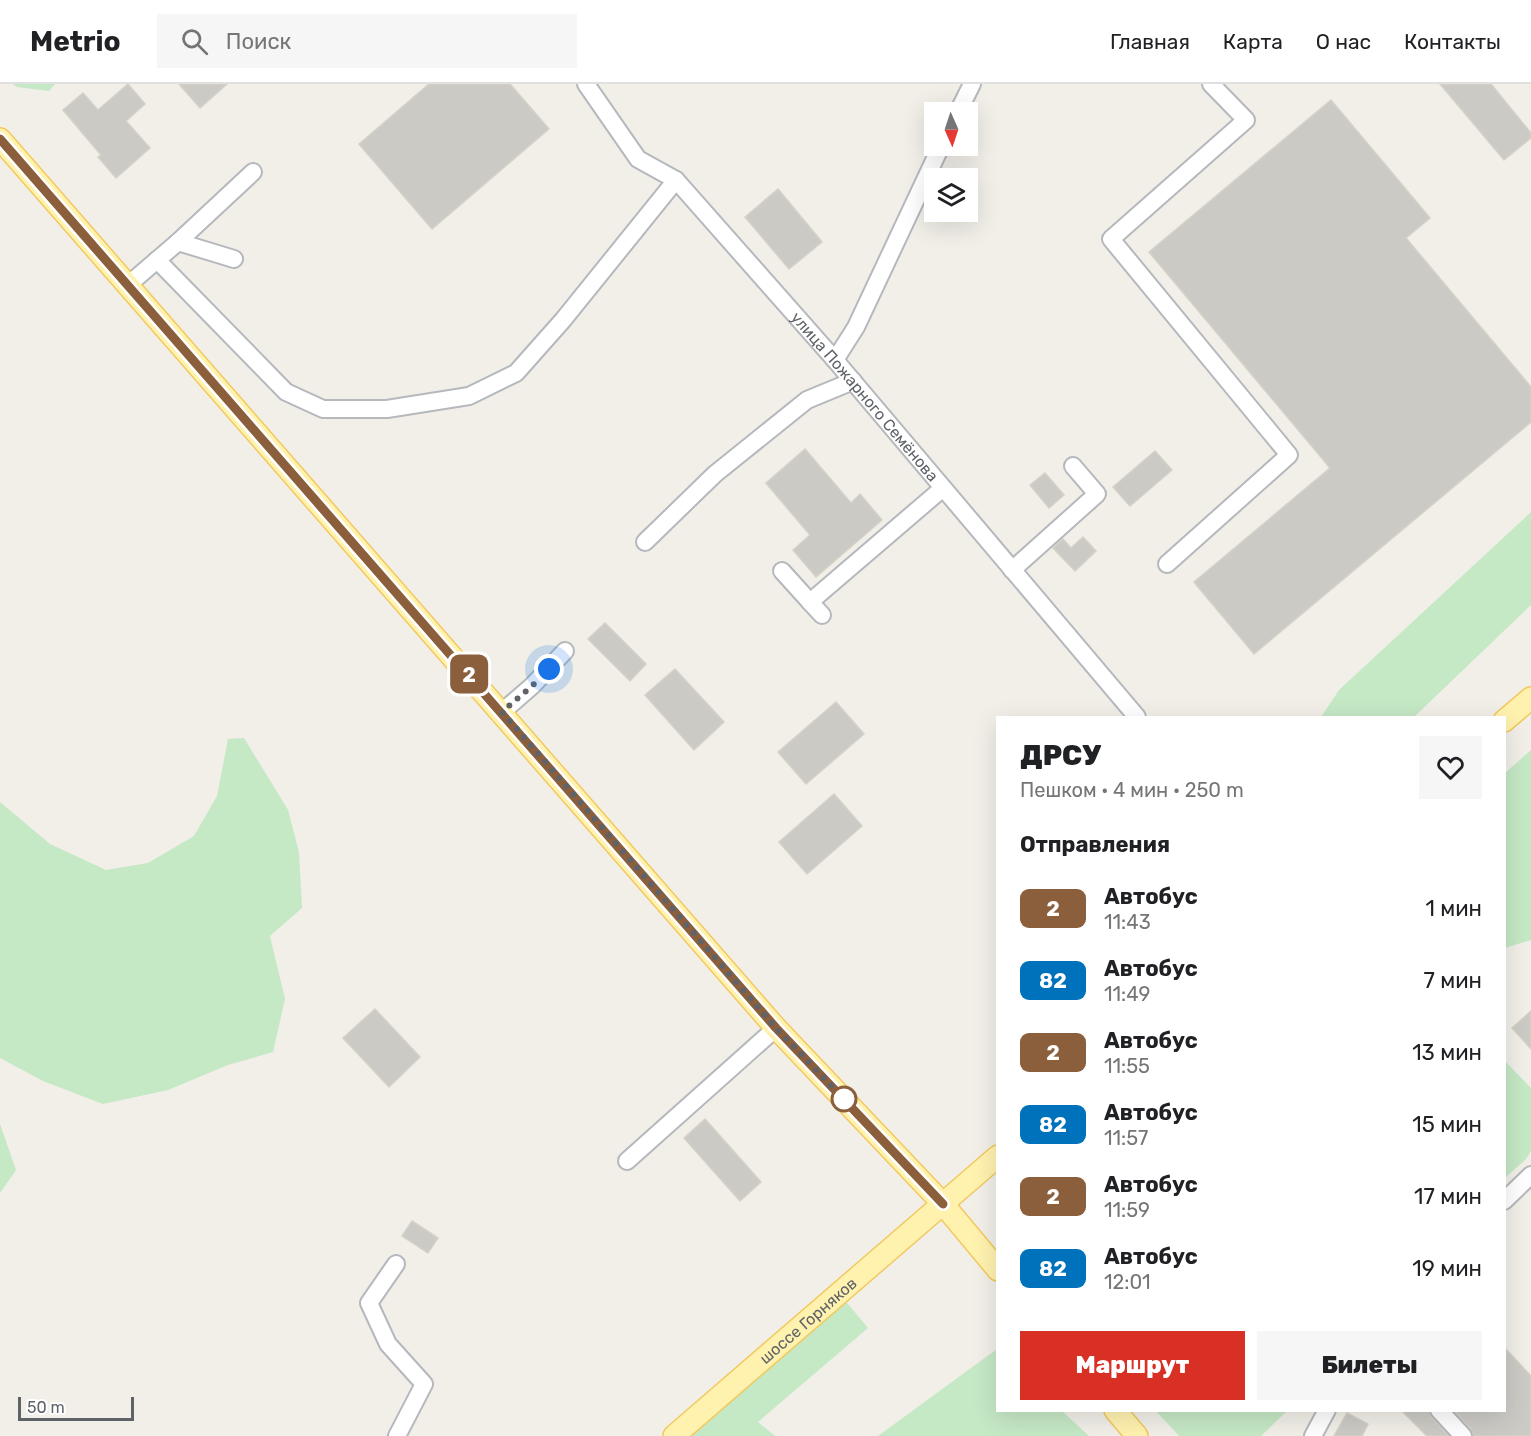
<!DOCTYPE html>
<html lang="ru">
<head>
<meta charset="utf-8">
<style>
	body { margin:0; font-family:Rubik,sans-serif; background:#f6f6f6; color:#202124; height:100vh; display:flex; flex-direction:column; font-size:22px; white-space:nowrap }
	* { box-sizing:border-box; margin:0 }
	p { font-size:20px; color:#757577 }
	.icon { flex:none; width:33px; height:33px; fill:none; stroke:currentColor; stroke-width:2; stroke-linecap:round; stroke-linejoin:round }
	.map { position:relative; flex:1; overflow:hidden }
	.details { position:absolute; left:996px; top:632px; width:510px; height:696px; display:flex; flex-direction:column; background:#fff; border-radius:0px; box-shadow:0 6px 24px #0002 }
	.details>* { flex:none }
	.badge { padding:0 12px; border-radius:9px; font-size:21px; line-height:39px }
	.needle { width:39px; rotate:177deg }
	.fabs { position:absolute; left:924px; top:18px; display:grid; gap:12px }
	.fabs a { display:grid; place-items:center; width:54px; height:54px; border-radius:0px; background:#fff; box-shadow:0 6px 24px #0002; font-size:30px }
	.scale { position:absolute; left:18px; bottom:15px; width:116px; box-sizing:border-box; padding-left:6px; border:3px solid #5f6368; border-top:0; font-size:16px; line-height:21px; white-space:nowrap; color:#5f6368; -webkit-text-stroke:4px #fff; paint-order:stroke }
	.you { position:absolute; width:30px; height:30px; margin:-15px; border:4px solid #fff; border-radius:50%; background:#1a73e8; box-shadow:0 0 0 9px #1a73e833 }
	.map>.badge { position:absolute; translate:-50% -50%; box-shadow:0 0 0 3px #fff }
	h2 { padding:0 24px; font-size:22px; line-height:54px }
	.round { display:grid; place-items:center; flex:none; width:63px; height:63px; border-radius:0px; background:#f6f6f6 }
	.headline { display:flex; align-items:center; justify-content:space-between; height:102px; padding:0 24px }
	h1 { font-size:28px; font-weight:800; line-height:45px }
	.action { display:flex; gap:12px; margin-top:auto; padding:12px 24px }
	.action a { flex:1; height:69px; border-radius:0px; background:#d93025; color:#fff; font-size:24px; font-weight:800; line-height:69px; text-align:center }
	.action a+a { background:#f6f6f6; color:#202124 }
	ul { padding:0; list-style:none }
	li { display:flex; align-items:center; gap:18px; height:72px; padding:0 24px }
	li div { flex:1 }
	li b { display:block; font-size:22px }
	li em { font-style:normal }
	li .badge { min-width:66px; font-weight:700; text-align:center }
	header { display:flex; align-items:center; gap:36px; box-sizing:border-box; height:84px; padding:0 30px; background:#fff; border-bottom:2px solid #e0e0e0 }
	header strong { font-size:28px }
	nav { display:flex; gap:33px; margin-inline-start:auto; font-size:21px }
	.search { width:420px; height:54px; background:#f6f6f6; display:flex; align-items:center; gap:15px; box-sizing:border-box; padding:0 21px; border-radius:0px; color:#757577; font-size:22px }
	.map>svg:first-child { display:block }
	.green { fill:#c5e8c5 }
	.building { fill:#cccac5; stroke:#d6d1c6; stroke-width:1.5 }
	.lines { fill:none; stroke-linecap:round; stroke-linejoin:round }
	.minor-casing { stroke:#b5b8bc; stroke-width:20 }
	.major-casing { stroke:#f2c960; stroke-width:24 }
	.minor { stroke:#fff; stroke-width:16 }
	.major { stroke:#fff2af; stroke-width:21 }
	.line-casing { stroke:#fff; stroke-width:14 }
	.line { stroke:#8b5e3c; stroke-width:9 }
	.walk { stroke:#5f6368; stroke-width:6; stroke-dasharray:0 10.8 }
	.stop-dot { fill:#fff; stroke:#8b5e3c; stroke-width:3 }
	.labels { text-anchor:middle; stroke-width:5; stroke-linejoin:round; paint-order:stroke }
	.street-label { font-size:16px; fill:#5f6368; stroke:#fff }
</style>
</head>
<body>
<header>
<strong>Metrio</strong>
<div class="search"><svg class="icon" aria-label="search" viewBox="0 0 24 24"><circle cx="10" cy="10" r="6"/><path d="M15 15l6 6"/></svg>Поиск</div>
<nav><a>Главная</a><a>Карта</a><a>О нас</a><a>Контакты</a></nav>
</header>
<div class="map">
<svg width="1531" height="1352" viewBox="0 0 1531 1352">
	<rect width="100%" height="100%" fill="#f1efe8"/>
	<g class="green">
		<polygon points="13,0 55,0 49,7 17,3"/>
		<polygon points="1531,428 1531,521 1414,633 1321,633 1339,606"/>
		<polygon points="244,654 288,726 299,768 302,824 270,852 285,915 273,968 228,981 168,1006 103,1020 43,997 0,974 0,718 50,760 106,786 148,779 194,752 217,712 228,655"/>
		<polygon points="1531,666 1531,856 1505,864 1505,689"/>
		<polygon points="1504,976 1531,1004 1531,1067 1526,1075 1505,1094"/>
		<polygon points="0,1040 16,1086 0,1109"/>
		<polygon points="843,1214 868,1244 758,1338 775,1352 690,1352"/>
		<polygon points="997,1265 998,1326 1061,1326 1089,1352 878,1352"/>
		<polygon points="1155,1326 1288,1326 1261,1352 1179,1352"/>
	</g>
	<g class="building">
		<polygon points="128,0 145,20 126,37 150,64 116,94 98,73 101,71 63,26 83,9 98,26"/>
		<polygon points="179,0 227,0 200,24"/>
		<polygon points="429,0 510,0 549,45 432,145 359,60"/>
		<polygon points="1440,0 1491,0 1531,49 1531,54 1504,76"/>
		<polygon points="1331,16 1430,134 1406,154 1531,303 1531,338 1254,570 1194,498 1330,384 1149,168"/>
		<polygon points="778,105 822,158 789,185 745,133"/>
		<polygon points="805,365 851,419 860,410 882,436 816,493 793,466 810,451 766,399"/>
		<polygon points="1155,367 1172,386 1130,422 1113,403"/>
		<polygon points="1045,389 1064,411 1049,424 1030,401"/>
		<polygon points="1083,453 1096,467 1075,487 1053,464 1063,455 1071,464"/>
		<polygon points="605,539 646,580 630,597 588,555"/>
		<polygon points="675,585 724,638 694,666 645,611"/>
		<polygon points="836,618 864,650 806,700 778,668"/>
		<polygon points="834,710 862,742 807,790 779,758"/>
		<polygon points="375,925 420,973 389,1003 343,954"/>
		<polygon points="1531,927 1531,965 1512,944"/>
		<polygon points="705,1035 761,1098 740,1117 684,1054"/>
		<polygon points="412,1137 438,1154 428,1169 402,1152"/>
		<polygon points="1504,1263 1531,1292 1531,1352 1473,1352 1471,1345 1453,1326 1504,1326"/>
		<polygon points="1401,1326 1429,1326 1431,1333 1449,1352 1427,1352"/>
		<polygon points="1347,1329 1368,1340 1362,1352 1334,1352"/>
	</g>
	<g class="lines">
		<g class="minor-casing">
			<g id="minor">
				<path id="s1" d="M586,0L638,75L676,96L835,276L1137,633"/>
				<polyline points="958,28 972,0"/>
				<polyline points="178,158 234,175"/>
				<polyline points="157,176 286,308 323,325 387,325 469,312 516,289 563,236 676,96"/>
				<polyline points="128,201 178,158 253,88"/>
				<polyline points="835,276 856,243 941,62"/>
				<polyline points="645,458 715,390 807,316 853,297"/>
				<polyline points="1167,480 1289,371 1111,155 1246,36 1211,0"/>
				<polyline points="1012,486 1097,410 1073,382"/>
				<polyline points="782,487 810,518"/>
				<polyline points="822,531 810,518 943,404"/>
				<polyline points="502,628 532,602 565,567"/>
				<polyline points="627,1077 776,944"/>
				<polyline points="1504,1117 1531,1091"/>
				<polyline points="396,1180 369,1219 388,1260 424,1300 397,1352"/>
				<polyline points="1439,1326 1463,1352"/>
				<polyline points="1313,1352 1327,1326"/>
			</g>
		</g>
		<g class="major-casing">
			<g id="major">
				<polyline points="0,55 776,944 943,1120 998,1186"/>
				<polyline points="1504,637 1531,614"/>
				<polyline points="1115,1326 1137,1352"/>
				<path id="s2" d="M674,1352L998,1072"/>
			</g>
		</g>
		<use href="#minor" class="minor"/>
		<use href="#major" class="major"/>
	</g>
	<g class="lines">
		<g class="line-casing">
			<polyline id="line" points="0,55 776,944 943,1120"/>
		</g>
		<use href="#line" class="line"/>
		<polyline class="walk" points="549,585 532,602 502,628 776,944 844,1015"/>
	</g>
	<circle class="stop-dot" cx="844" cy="1015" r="12"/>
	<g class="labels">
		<g class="street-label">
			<text dy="6" stroke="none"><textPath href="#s1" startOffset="422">улица Пожарного Семёнова</textPath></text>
			<text dy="6" stroke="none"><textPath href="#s2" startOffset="177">шоссе Горняков</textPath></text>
		</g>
	</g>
</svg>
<div class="fabs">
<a><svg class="needle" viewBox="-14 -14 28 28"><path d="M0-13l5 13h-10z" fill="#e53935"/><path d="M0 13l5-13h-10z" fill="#757577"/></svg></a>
<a><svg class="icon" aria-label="layers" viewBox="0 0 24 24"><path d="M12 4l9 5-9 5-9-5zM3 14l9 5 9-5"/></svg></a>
</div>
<div class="scale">50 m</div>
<div class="you" style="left:549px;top:585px"></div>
<b class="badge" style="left:469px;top:590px;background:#8b5e3c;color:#fff">2</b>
<section class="details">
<div class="headline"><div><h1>ДРСУ</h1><p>Пешком · 4 мин · 250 m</p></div><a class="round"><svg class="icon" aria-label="heart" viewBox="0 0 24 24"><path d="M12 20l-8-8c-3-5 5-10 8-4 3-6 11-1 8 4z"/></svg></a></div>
<h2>Отправления</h2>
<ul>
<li><span class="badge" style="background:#8b5e3c;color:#fff">2</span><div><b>Автобус</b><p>11:43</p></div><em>1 мин</em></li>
<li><span class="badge" style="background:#0072bc;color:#fff">82</span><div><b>Автобус</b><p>11:49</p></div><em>7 мин</em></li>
<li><span class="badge" style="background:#8b5e3c;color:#fff">2</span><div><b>Автобус</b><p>11:55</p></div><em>13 мин</em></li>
<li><span class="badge" style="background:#0072bc;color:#fff">82</span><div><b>Автобус</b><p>11:57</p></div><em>15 мин</em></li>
<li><span class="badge" style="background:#8b5e3c;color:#fff">2</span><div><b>Автобус</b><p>11:59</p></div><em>17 мин</em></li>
<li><span class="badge" style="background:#0072bc;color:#fff">82</span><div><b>Автобус</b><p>12:01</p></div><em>19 мин</em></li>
</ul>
<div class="action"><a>Маршрут</a><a>Билеты</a></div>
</section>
</div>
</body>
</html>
